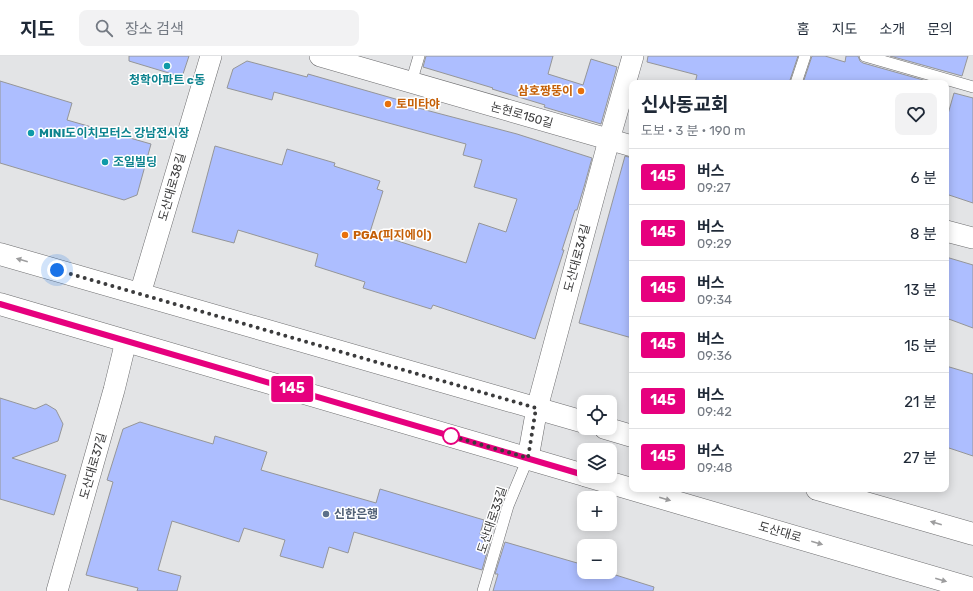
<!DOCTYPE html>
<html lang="ko">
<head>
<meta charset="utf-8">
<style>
	body { margin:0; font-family:Rubik,"Noto Sans KR",sans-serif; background:#f2f2f3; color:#1f2937; height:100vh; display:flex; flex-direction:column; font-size:15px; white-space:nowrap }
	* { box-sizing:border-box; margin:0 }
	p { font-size:13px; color:#747a83 }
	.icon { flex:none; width:22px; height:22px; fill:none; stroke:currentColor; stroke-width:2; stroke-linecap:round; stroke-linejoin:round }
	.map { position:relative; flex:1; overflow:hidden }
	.details { position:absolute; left:629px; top:24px; width:320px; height:412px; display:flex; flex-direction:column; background:#fff; border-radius:8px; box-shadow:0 2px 10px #0003 }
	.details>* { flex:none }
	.badge { padding:0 8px; border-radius:3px; font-size:14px; line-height:26px }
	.tools { position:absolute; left:577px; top:339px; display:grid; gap:8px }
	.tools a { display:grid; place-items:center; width:40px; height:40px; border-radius:8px; background:#fff; box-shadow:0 2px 10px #0003; font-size:20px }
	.you { position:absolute; width:20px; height:20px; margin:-10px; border:3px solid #fff; border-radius:50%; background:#1a73e8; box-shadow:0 0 0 6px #1a73e833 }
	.map>.badge { position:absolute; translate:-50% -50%; box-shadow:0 0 0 2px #fff }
	.round { display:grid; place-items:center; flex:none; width:42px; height:42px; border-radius:8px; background:#f2f2f3 }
	.summary { display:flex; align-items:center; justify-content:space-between; height:68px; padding:0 12px }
	h1 { font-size:19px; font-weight:700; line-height:30px }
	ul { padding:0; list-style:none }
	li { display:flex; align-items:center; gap:12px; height:56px; padding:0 12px; border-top:1px solid #e0e1e3 }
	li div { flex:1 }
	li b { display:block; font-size:15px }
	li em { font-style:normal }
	li .badge { min-width:44px; font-weight:700; text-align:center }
	header { display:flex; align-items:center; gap:24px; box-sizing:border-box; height:56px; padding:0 20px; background:#fff; border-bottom:1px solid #e0e1e3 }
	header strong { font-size:19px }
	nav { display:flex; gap:22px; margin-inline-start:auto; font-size:14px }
	.search { width:280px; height:36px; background:#f2f2f3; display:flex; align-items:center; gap:10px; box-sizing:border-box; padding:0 14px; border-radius:8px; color:#747a83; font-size:15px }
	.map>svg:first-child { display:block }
	.building { fill:#adbeff; stroke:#959698 }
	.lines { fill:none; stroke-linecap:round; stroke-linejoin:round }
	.lane-casing { stroke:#6c6c6e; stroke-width:12 }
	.street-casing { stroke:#6c6c6e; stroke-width:22 }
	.secondary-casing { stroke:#6c6c6e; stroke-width:23 }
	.lane { stroke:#fff; stroke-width:11 }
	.street { stroke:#fff; stroke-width:21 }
	.secondary { stroke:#fff; stroke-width:22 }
	.oneway { fill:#9d9d9e }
	.line-casing { stroke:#fff; stroke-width:9 }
	.line { stroke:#e6007e; stroke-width:6 }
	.walk { stroke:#3b3b3c; stroke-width:4; stroke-dasharray:0 7.2 }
	.culture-dot { fill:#0f9aa8; stroke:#fff; stroke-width:1.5 }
	.food-dot { fill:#e8710a; stroke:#fff; stroke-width:1.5 }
	.stop-dot { fill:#fff; stroke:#e6007e; stroke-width:2 }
	.service-dot { fill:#5c6f8a; stroke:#fff; stroke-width:1.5 }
	.labels { text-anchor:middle; stroke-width:3; stroke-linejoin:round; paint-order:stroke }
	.culture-label { font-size:12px; font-weight:bold; fill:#0d838f; stroke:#fff; text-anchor:start }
	.food-label { font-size:12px; font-weight:bold; fill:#c56008; stroke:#fff; text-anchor:start }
	.street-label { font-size:12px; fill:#3b3b3c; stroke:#fff }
	.service-label { font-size:12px; font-weight:bold; fill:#4e5e75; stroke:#fff; text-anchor:start }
</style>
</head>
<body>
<header>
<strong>지도</strong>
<div class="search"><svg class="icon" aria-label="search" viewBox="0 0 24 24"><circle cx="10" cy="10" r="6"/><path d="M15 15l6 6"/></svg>장소 검색</div>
<nav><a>홈</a><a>지도</a><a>소개</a><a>문의</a></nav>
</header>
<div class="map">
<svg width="973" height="535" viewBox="0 0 973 535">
	<rect width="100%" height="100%" fill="#e3e4e6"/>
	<g class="building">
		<polygon points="129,0 189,0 182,21 129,5"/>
		<polygon points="426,0 553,0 548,18 583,29 591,3 617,11 601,68 544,51 545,49 492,33 493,32 423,11"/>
		<polygon points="648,0 798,0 789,27 695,27 697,19 647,6"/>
		<polygon points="812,0 825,0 845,6 846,0 858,0 860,5 863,7 934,27 803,27"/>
		<polygon points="890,0 968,0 962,20"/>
		<polygon points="247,5 307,21 308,18 399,44 399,47 517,78 592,102 584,131 577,154 575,154 562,194 564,194 535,283 433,249 431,253 363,232 365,226 315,210 318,198 238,174 234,187 192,176 215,90 282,109 287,93 335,107 334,110 380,125 377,133 383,135 370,176 466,207 479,167 506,176 517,143 474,131 482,104 463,99 466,88 274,36 272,44 227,32 233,13"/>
		<polygon points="0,25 72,47 67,64 151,88 137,139 124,144 0,107"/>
		<polygon points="954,37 973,42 973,147 946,138 946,65"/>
		<polygon points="625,100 632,102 632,282 579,267"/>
		<polygon points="946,201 973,209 973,272 946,262"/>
		<polygon points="946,310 973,318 973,400 946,391"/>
		<polygon points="0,342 35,353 46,348 56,354 63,368 58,385 12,402 66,419 54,459 0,443"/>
		<polygon points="140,366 213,388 215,380 267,396 261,414 376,447 380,433 484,464 480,478 491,482 482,514 354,476 348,497 329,491 323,512 280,500 285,484 244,472 239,486 172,465 158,514 181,520 177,535 137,535 138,532 86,519 113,426 107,424 123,373"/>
		<polygon points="505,486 584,509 584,516 606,516 654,531 653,535 493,535 498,518 495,518"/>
	</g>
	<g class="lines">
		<g class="lane-casing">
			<g id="lane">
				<polyline points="865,0 973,31"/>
				<polyline points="411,27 419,0"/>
				<polyline points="796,27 805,0"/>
				<polyline points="483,535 508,450 528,402"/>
			</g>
		</g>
		<g class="street-casing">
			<g id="street">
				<polyline points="320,0 632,90"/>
				<polyline points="946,175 973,182"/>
				<polyline points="140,238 211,0"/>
				<polyline points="528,402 537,352 609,84 633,0"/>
				<polyline points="57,535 114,334 126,285"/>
			</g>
		</g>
		<g class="secondary-casing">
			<g id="secondary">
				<polyline points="0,198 584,366"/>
				<polyline points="0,248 584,419"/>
				<polyline points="605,372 632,380"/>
				<polyline points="587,420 973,533"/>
				<polyline points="817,433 973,478"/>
			</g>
		</g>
		<use href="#lane" class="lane"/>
		<use href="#street" class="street"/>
		<use href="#secondary" class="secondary"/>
	</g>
	<defs><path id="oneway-solid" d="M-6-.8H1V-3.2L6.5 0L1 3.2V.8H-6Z"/></defs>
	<g class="oneway">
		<use href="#oneway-solid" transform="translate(22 204) rotate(-164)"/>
		<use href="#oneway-solid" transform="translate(665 443) rotate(16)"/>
		<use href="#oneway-solid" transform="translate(936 467) rotate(-164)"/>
		<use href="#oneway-solid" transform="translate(817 487) rotate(16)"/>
		<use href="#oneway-solid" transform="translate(941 524) rotate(16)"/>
	</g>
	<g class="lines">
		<g class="line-casing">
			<polyline id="line" points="0,248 584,419"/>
		</g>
		<use href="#line" class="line"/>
		<polyline class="walk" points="57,214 536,352 528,402 451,380"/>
	</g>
	<g class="culture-dot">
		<circle cx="167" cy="10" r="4"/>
		<circle cx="31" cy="77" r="4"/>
		<circle cx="105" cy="106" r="4"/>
	</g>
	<g class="food-dot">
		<circle cx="581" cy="35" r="4"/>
		<circle cx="388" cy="48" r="4"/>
		<circle cx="345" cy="179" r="4"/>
	</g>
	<circle class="stop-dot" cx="451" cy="380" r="8"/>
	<circle class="service-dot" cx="326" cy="458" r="4"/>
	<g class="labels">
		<g class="culture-label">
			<text x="167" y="28" text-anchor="middle">청학아파트 c동</text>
			<text x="39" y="81">MINI도이치모터스 강남전시장</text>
			<text x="113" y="110">조일빌딩</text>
		</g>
		<g class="food-label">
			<text x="573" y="39" text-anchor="end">삼호짱뚱이</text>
			<text x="396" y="52">토미타야</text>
			<text x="353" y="183">PGA(피지에이)</text>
		</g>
		<g class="street-label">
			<text transform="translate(522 59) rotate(16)" y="4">논현로150길</text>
			<text transform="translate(172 131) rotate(-74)" y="4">도산대로38길</text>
			<text transform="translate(577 202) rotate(-75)" y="4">도산대로34길</text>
			<text transform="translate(93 410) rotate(-74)" y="4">도산대로37길</text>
			<text transform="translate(492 464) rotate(-72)" y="4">도산대로33길</text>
			<text transform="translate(780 476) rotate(16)" y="4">도산대로</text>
		</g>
		<g class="service-label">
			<text x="334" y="462">신한은행</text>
		</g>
	</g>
</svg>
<div class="tools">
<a><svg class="icon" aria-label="locate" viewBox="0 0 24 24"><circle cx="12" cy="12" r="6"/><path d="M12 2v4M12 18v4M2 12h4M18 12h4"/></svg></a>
<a><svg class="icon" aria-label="layers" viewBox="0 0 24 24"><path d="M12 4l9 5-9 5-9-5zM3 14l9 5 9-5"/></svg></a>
<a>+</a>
<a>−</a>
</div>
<div class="you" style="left:57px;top:214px"></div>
<b class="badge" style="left:292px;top:333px;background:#e6007e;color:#fff">145</b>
<section class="details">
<div class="summary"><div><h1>신사동교회</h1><p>도보 · 3 분 · 190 m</p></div><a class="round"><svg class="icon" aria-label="heart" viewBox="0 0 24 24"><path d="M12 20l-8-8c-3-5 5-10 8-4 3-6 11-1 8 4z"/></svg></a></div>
<ul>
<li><span class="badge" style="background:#e6007e;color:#fff">145</span><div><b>버스</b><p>09:27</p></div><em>6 분</em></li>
<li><span class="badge" style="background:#e6007e;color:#fff">145</span><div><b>버스</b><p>09:29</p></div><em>8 분</em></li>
<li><span class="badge" style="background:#e6007e;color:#fff">145</span><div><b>버스</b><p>09:34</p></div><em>13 분</em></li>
<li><span class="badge" style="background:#e6007e;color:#fff">145</span><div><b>버스</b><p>09:36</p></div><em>15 분</em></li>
<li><span class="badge" style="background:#e6007e;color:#fff">145</span><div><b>버스</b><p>09:42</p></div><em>21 분</em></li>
<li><span class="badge" style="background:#e6007e;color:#fff">145</span><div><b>버스</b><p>09:48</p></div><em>27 분</em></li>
</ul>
</section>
</div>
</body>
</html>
